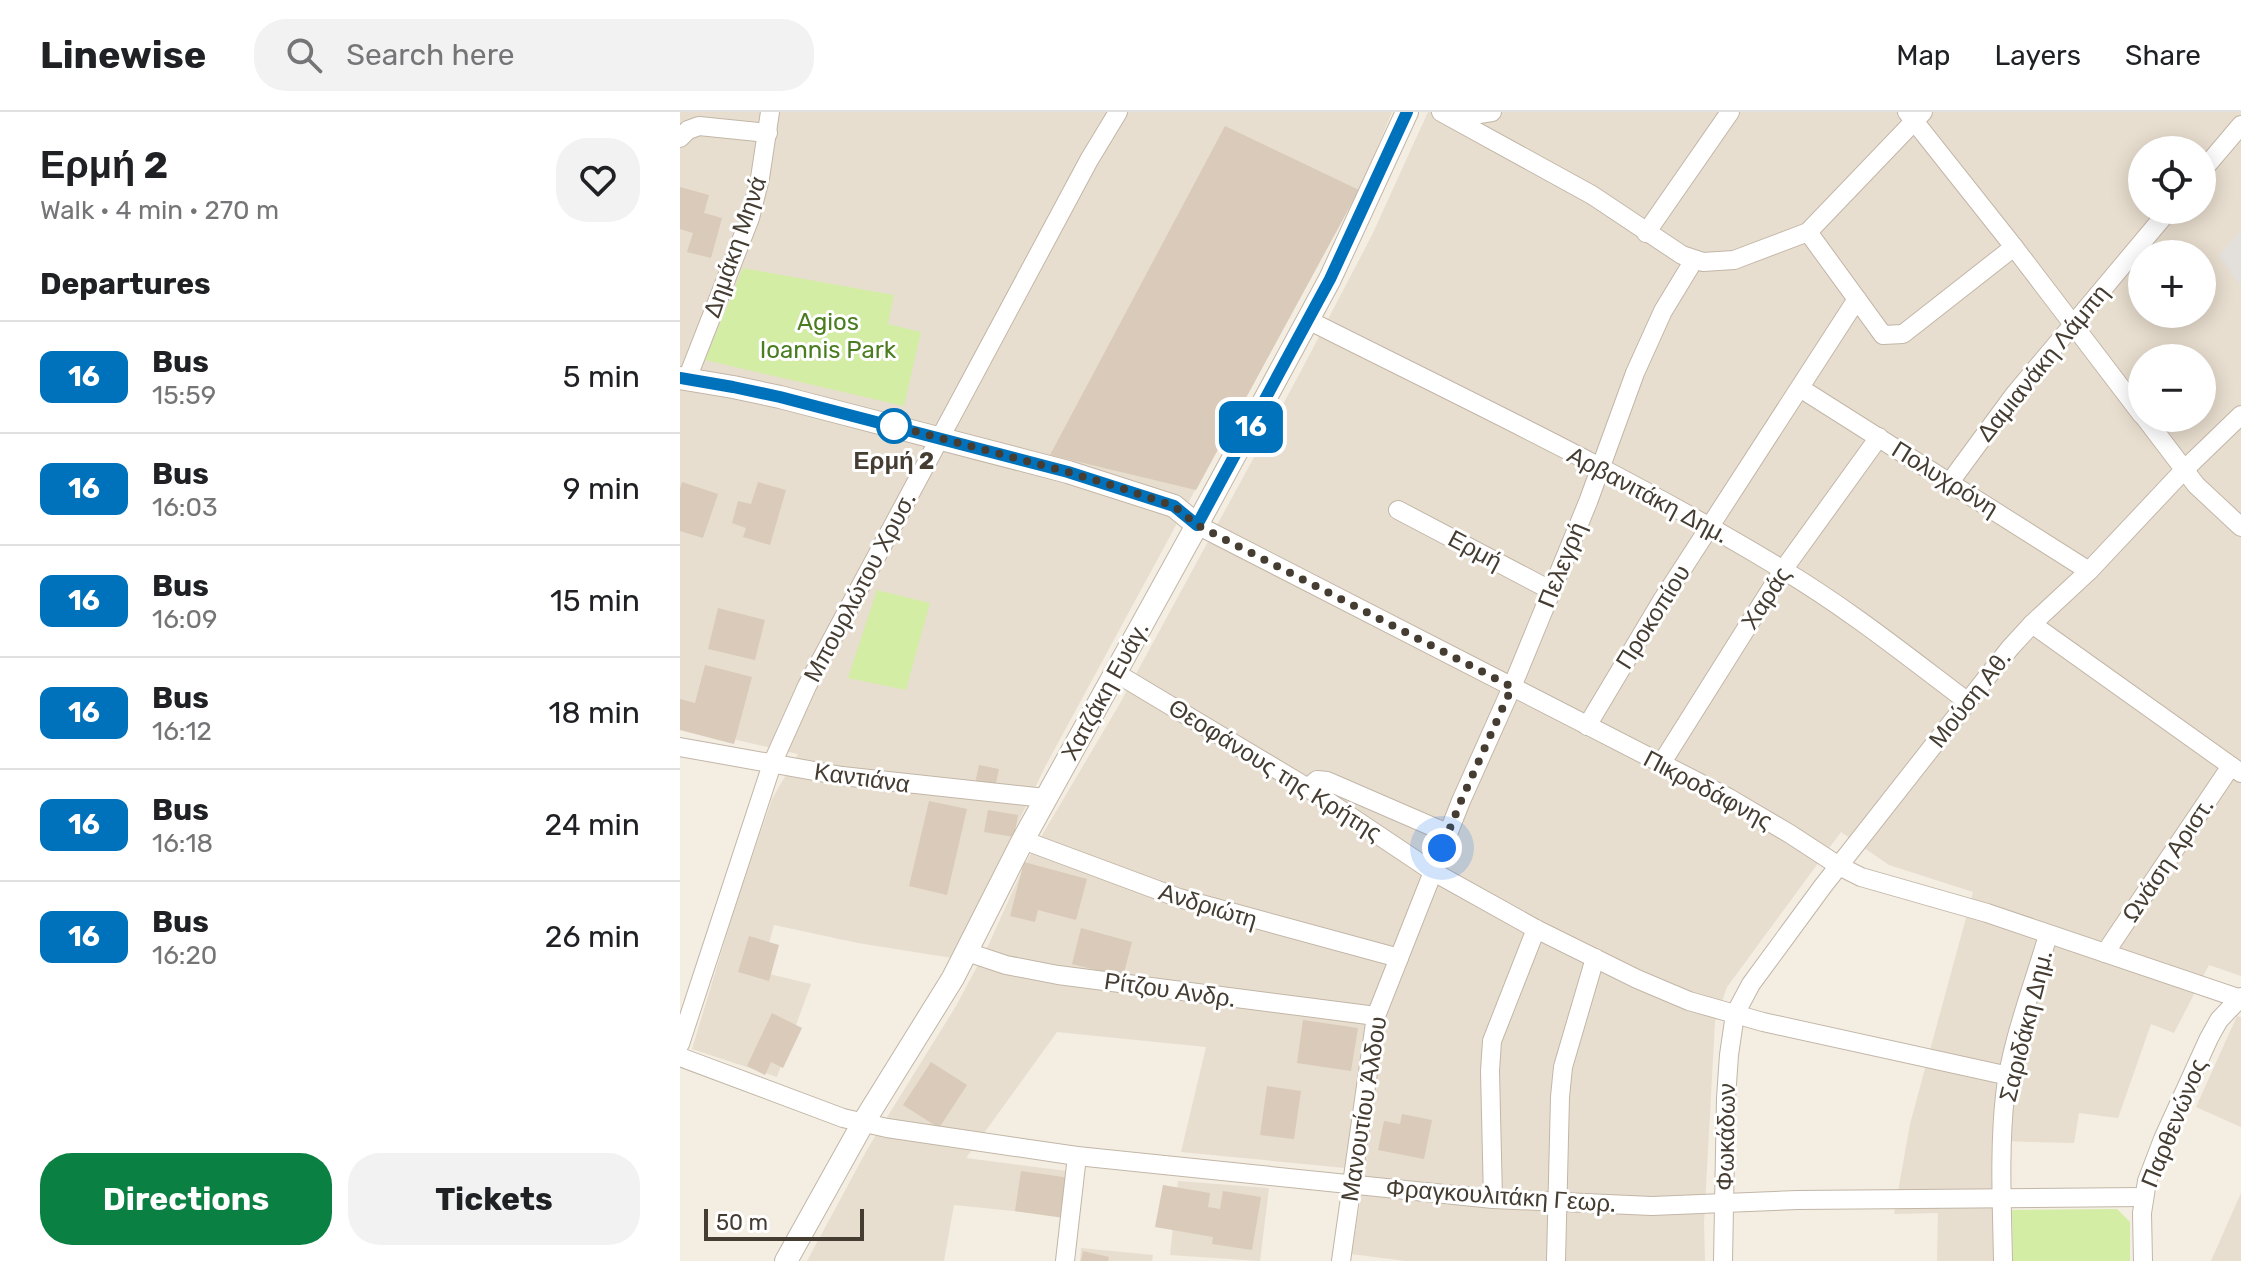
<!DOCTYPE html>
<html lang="en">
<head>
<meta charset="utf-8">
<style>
	body { margin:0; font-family:Rubik,sans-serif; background:#f2f2f2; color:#202124; height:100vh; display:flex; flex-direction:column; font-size:30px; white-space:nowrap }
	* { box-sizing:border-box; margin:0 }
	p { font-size:26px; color:#757577 }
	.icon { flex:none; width:44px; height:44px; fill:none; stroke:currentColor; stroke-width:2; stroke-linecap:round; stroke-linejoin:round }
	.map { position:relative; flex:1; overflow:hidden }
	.drawer { display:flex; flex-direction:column; background:#fff; width:680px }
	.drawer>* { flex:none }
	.badge { padding:0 16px; border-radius:12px; font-size:28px; line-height:52px }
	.controls { position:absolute; left:1448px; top:24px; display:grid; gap:16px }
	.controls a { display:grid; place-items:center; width:88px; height:88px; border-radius:50%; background:#fff; box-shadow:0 4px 20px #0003; font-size:40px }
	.scale { position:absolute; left:24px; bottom:20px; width:160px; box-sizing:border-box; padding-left:8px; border:4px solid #453c32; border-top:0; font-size:22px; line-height:28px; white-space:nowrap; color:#453c32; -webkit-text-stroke:6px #fff; paint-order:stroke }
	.you { position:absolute; width:40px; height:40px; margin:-20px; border:6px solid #fff; border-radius:50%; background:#1a73e8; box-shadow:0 0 0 12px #1a73e833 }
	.map>.badge { position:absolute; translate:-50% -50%; box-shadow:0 0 0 4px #fff }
	h2 { padding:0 40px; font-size:30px; line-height:72px }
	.round { display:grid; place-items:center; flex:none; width:84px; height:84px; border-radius:32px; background:#f2f2f2 }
	.overview { display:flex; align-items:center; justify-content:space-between; height:136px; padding:0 40px }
	h1 { font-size:38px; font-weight:700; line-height:60px }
	.action { display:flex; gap:16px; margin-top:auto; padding:16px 40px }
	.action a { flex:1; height:92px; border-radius:32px; background:#0b8043; color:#fff; font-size:32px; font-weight:700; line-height:92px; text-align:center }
	.action a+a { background:#f2f2f2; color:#202124 }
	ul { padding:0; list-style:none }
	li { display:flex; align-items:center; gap:24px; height:112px; padding:0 40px; border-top:2px solid #e0e0e0 }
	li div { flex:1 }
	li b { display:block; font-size:30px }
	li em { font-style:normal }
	li .badge { min-width:88px; font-weight:700; text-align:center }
	header { display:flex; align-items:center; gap:48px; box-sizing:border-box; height:112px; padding:0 40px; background:#fff; border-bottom:2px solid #e0e0e0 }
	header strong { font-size:38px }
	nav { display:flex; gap:44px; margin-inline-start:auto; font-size:28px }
	.search { width:560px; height:72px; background:#f2f2f2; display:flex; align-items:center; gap:20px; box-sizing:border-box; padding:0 28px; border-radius:32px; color:#757577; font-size:30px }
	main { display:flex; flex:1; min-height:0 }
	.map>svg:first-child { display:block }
	.residential { fill:#e8decf; fill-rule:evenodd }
	.green { fill:#d3eda5 }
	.parking { fill:#e3dfdb }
	.building { fill:#d9cab9 }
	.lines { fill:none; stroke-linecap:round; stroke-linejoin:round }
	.minor-casing { stroke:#c2b6a7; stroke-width:20 }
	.tertiary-casing { stroke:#c2b6a7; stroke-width:24 }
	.minor { stroke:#fff; stroke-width:18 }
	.tertiary { stroke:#fff; stroke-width:22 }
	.line-casing { stroke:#fff; stroke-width:18 }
	.line { stroke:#0072bc; stroke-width:12 }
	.walk { stroke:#453c32; stroke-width:8; stroke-dasharray:0 14.4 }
	.stop-dot { fill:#fff; stroke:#0072bc; stroke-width:4 }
	.labels { text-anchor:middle; stroke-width:6; stroke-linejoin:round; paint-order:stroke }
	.street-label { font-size:24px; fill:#453c32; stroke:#fff }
	.park-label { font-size:24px; fill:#4a7d1f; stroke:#fff }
	.stop-label { font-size:24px; font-weight:bold; fill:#453c32; stroke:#fff }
</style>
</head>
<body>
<header>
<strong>Linewise</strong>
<div class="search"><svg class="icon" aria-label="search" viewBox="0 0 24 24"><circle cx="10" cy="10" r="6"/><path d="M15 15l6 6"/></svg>Search here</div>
<nav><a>Map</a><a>Layers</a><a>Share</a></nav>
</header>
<main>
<section class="drawer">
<div class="overview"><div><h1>Ερμή 2</h1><p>Walk · 4 min · 270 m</p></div><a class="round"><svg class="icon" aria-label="heart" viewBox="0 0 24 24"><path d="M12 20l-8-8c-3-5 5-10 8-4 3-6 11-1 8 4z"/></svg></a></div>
<h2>Departures</h2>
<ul>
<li><span class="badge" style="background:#0072bc;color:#fff">16</span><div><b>Bus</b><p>15:59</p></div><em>5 min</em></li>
<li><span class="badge" style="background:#0072bc;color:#fff">16</span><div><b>Bus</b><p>16:03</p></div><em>9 min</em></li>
<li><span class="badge" style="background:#0072bc;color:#fff">16</span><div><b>Bus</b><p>16:09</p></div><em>15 min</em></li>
<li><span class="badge" style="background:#0072bc;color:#fff">16</span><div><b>Bus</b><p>16:12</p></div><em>18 min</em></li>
<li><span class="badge" style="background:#0072bc;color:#fff">16</span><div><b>Bus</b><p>16:18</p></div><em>24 min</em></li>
<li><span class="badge" style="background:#0072bc;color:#fff">16</span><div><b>Bus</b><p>16:20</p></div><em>26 min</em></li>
</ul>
<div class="action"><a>Directions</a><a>Tickets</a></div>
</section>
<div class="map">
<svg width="1561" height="1149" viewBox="0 0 1561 1149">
	<rect width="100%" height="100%" fill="#f3ede2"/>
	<g class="residential">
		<polygon points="0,0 712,0 687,61 366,653 272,846 178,831 94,813 81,860 131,872 97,965 12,937 56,792 92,687 118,642 0,615"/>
		<path d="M748,0H1561V864L1529,853L1494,921L1471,912L1438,1006L1399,1001L1394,1031L1316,1029L1315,1149H1257L1258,1101L1214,1102L1230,1012L1293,780L1209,753L1161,720L1047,875L1035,910L1024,1111L1025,1149H726L671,1142L686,1058L501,1040L526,935L377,920L286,1046L387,1059L382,1104L274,1093L264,1149H127L188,1036L276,894L308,834L345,752L439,593L621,259L692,123ZM1462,38H1522V98H1462ZM1462,142H1522V202H1462ZM1462,246H1522V306H1462Z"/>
		<polygon points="1557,904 1561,905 1561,1015 1516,995"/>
		<polygon points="498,1069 589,1076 580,1149 490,1143"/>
		<polygon points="1561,1081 1561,1149 1531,1149"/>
		<polygon points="401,1136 473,1143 472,1149 400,1149"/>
	</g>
	<g class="green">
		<polygon points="63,156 214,183 208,212 241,220 224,294 25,248"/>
		<polygon points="197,478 250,491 226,578 168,566"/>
		<polygon points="1437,1097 1450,1110 1450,1149 1333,1149 1332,1098"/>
	</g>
	<polygon class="parking" points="1561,119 1561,174 1538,144"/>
	<g class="building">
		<polygon points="545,14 679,78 516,378 370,343"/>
		<polygon points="0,75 29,83 24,101 42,106 31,146 7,140 13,121 0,117"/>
		<polygon points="2,370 38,382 23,426 0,419 0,377"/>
		<polygon points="78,370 106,378 90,433 63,425 66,416 52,411 58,389 71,392"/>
		<polygon points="38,496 85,508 75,548 28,537"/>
		<polygon points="25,553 72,565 54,632 0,618 0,587 15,591"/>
		<polygon points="299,653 319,657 314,680 294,676"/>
		<polygon points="249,689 287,697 267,783 229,774"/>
		<polygon points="308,698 338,703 334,725 304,720"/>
		<polygon points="344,750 407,767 396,808 358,798 355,810 330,804"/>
		<polygon points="401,816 452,830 443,865 392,852"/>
		<polygon points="69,824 99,833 89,869 58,860"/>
		<polygon points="92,901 122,916 103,956 91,950 85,963 67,954"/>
		<polygon points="623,908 678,916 671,959 617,951"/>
		<polygon points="251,950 287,973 259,1016 223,993"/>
		<polygon points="587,974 621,979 614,1027 580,1023"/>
		<polygon points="722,1002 752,1008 744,1047 698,1038 704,1009 720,1012"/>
		<polygon points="341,1059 390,1066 384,1106 335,1099"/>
		<polygon points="483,1073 530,1081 528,1095 540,1097 543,1079 581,1085 572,1138 532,1132 533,1125 475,1115"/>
		<polygon points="403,1139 429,1145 428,1149 401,1149"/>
	</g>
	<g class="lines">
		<g class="minor-casing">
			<g id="minor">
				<polyline points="761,0 912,83 1002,143 1023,150 1054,148 1128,120 1243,0"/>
				<polyline points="1227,0 1334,135 1462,303"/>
				<polyline points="773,6 812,0"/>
				<polyline points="0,26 8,18 19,14 88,21"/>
				<polyline points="1522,59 1561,13"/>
				<polyline points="1128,120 1203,223 1223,222 1334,135"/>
				<polyline points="966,121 1050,0"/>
				<path d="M628,208C787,288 948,364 1100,456C1166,495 1227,544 1288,590"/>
				<polyline points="7,267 70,106 80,66 90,0"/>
				<polyline points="1120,276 1409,459"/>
				<polyline points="1465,306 1516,373 1561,415"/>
				<polyline points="1270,370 1334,283 1489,98"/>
				<polyline points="718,398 872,479"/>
				<polyline points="517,413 1049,686 1110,722 1159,754 1181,765 1307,801 1561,887"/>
				<polyline points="1352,512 1561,661"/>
				<polyline points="436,561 628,676 752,759 856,817 957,867 1009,889 1083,910 1329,964"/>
				<polyline points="907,614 981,490 1177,187"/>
				<polyline points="0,635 162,664 365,686"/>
				<polyline points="981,652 1103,458 1199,325"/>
				<polyline points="628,676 637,668 647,669 767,721"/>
				<polyline points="343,728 499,786 719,846"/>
				<polyline points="287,840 326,853 378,863 696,904"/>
				<polyline points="1425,841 1551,654"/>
				<polyline points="0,932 92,652 127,574 409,48 438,0"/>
				<polyline points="0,945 163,1006 207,1016 397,1044 813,1087 972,1094 1117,1088 1463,1085"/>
				<polyline points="813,1087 810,959 812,929 856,817"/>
				<polyline points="385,1149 397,1044"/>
				<polyline points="661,1149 696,904 781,689 832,575 908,390 955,261 983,199 1014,148"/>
				<polyline points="876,1149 880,985 883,955 915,846"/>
				<polyline points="1043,1149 1046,986 1049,943 1055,902 1071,872 1143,774 1330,536 1352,512 1409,459 1504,358 1561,303"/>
				<path d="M1323,1149C1322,1094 1319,1038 1325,983C1331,930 1353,875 1368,823"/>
				<polyline points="1463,1149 1462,1101 1467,1069 1483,1027 1529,926 1539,908 1561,885"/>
			</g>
		</g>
		<g class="tertiary-casing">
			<g id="tertiary">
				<polyline points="0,266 53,275 100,285 388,360 494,394 517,413"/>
				<polyline points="106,1149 183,1011 273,866 343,728 517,413 650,167 727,0"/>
			</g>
		</g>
		<use href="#minor" class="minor"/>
		<use href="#tertiary" class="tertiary"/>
	</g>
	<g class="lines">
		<g class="line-casing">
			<polyline id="line" points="0,266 53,275 100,285 388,360 494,394 517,413 650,167 727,0"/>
		</g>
		<use href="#line" class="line"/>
		<polyline class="walk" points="214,314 211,313 388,360 441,376 494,394 517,413 832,575 781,689 762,736"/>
	</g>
	<circle class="stop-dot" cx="214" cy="314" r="16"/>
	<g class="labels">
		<g class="street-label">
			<text transform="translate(55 135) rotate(-71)" y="8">Δημάκη Μηνά</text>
			<text transform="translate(1363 251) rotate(-51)" y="8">Δαμιανάκη Λάμπη</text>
			<text transform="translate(1265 367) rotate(32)" y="8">Πολυχρόνη</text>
			<text transform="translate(968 383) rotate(28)" y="8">Αρβανιτάκη Δημ.</text>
			<text transform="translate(795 438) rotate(28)" y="8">Ερμή</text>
			<text transform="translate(882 453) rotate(-68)" y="8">Πελεγρή</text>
			<text transform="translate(180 475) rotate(-62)" y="8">Μπουρλώτου Χρυσ.</text>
			<text transform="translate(1086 486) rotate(-57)" y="8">Χαράς</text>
			<text transform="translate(973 505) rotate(-58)" y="8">Προκοπίου</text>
			<text transform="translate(425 579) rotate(-61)" y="8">Χατζάκη Ευάγ.</text>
			<text transform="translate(1290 587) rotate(-52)" y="8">Μούση Αθ.</text>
			<text transform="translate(595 658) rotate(32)" y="8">Θεοφάνους της Κρήτης</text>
			<text transform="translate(182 666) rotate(8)" y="8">Καντιάνα</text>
			<text transform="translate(1028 678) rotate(28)" y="8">Πικροδάφνης</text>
			<text transform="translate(1488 748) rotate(-56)" y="8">Ωνάση Αριστ.</text>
			<text transform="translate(528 794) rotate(17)" y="8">Ανδριώτη</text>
			<text transform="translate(490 878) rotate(8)" y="8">Ρίτζου Ανδρ.</text>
			<text transform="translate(1346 914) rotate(-76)" y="8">Σαριδάκη Δημ.</text>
			<text transform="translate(684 997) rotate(-81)" y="8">Μανουτίου Άλδου</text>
			<text transform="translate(1494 1011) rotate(-68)" y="8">Παρθενώνος</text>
			<text transform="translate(1046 1025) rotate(-89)" y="8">Φωκάδων</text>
			<text transform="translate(821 1084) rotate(4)" y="8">Φραγκουλιτάκη Γεωρ.</text>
		</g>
		<g class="park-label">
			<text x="148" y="218">Agios<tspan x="148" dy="28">Ioannis Park</tspan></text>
		</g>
		<g class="stop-label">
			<text x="214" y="357">Ερμή 2</text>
		</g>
	</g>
</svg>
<div class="controls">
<a><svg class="icon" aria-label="locate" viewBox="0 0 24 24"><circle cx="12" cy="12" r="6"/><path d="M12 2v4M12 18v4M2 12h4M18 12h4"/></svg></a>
<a>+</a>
<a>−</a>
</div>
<div class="scale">50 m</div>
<div class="you" style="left:762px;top:736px"></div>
<b class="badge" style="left:571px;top:315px;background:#0072bc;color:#fff">16</b>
</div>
</main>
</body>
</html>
